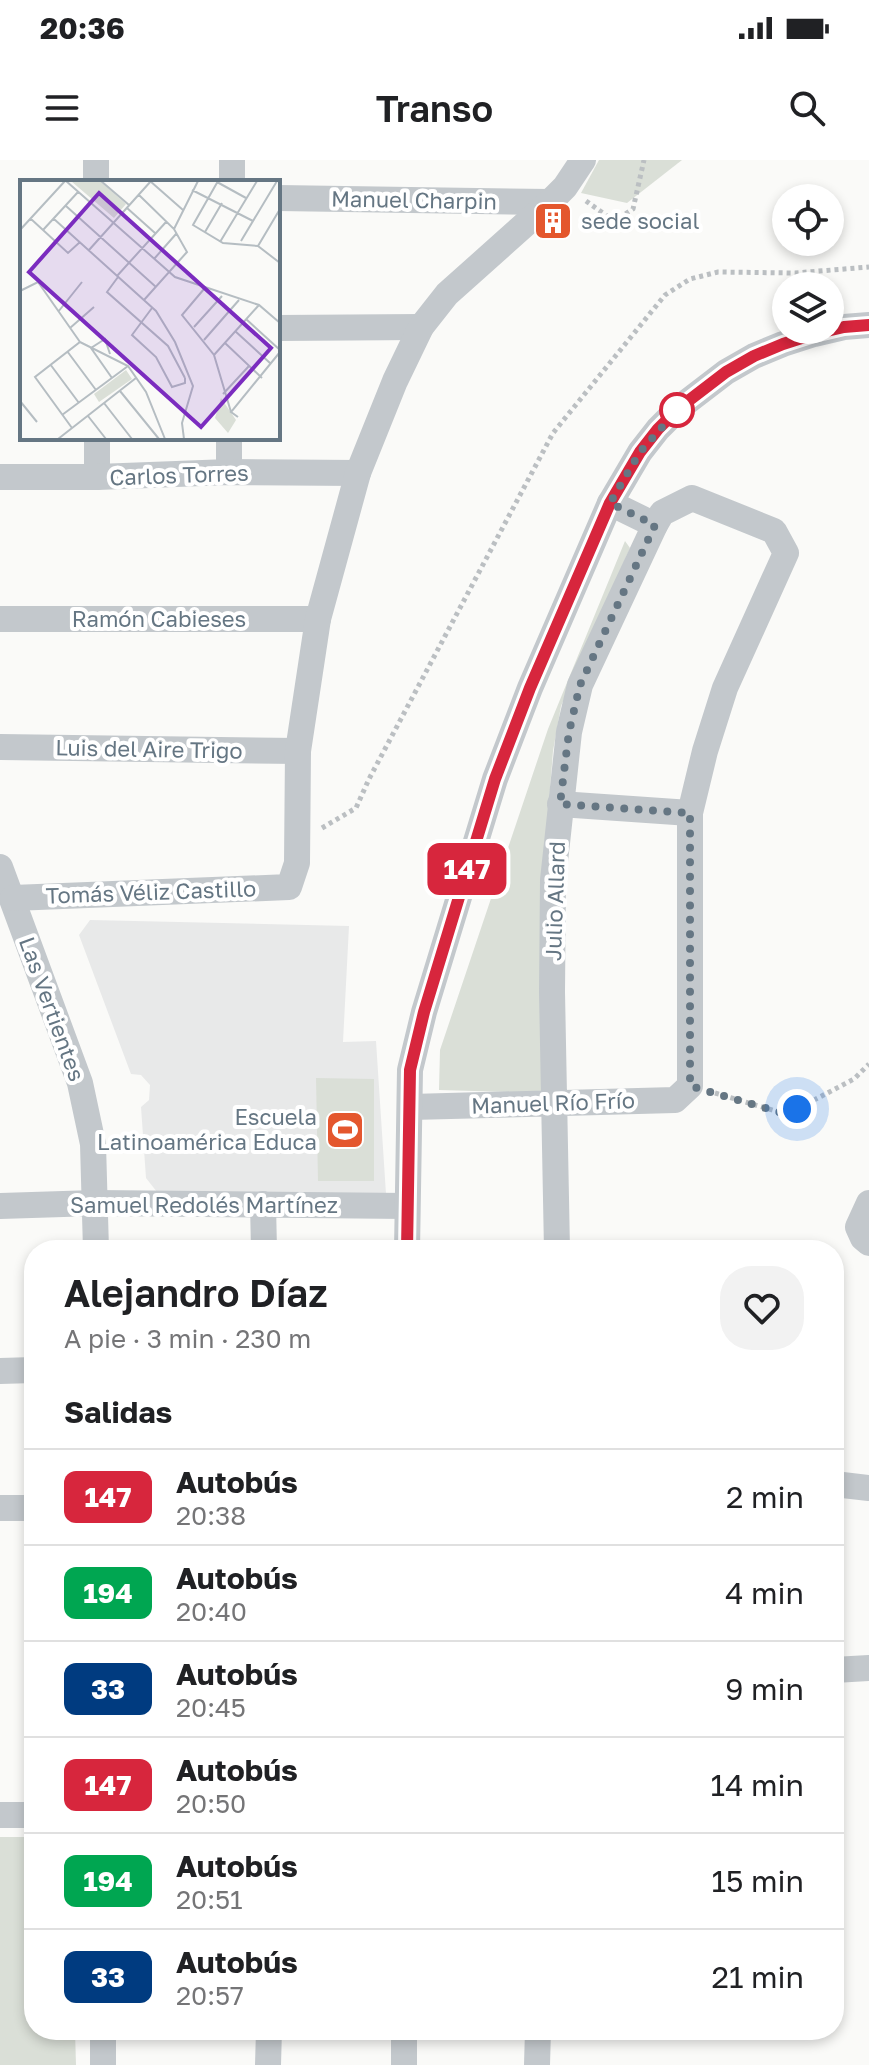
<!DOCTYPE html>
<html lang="es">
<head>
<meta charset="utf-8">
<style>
	body { margin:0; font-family:"Golos Text",sans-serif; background:#f2f2f2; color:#202124; height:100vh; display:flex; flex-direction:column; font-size:30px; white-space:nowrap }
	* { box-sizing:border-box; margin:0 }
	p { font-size:26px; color:#757577 }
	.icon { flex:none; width:44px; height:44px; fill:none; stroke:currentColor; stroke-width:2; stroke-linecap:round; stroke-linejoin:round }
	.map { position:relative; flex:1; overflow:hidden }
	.side { position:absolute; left:24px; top:1080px; width:820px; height:800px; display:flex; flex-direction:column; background:#fff; border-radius:32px; box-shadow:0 4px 12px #0003 }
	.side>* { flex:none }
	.badge { padding:0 16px; border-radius:12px; font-size:28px; line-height:52px }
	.buttons { position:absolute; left:772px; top:24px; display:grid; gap:16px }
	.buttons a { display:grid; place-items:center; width:72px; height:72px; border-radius:50%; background:#fff; box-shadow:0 4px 12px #0003; font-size:40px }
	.you { position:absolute; width:40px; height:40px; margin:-20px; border:6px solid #fff; border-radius:50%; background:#1a73e8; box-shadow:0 0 0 12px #1a73e833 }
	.map>.badge { position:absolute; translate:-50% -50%; box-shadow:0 0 0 4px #fff }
	h2 { padding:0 40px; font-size:30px; line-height:72px }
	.round { display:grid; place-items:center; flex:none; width:84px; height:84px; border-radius:32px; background:#f2f2f2 }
	.overview { display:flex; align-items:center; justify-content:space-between; height:136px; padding:0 40px }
	h1 { font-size:38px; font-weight:600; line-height:60px }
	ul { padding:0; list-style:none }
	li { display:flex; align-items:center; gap:24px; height:96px; padding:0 40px; border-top:2px solid #e0e0e0 }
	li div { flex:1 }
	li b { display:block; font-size:30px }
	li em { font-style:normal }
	li .badge { min-width:88px; font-weight:700; text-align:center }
	.status { display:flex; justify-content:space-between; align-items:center; height:56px; padding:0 40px; background:#fff; direction:ltr }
	.status svg { height:22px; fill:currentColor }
	header { display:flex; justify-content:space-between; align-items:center; height:104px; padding:0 40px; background:#fff; font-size:36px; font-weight:600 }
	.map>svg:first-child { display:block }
	.built { fill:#e8e9e9 }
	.green { fill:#dadfd7 }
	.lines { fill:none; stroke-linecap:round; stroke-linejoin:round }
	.path { stroke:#bbbfc2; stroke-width:5; stroke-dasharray:4 4; stroke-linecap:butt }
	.minor { stroke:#c3c8cc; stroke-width:26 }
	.line-casing { stroke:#fff; stroke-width:18 }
	.line { stroke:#d7263d; stroke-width:12 }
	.walk { stroke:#657683; stroke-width:8; stroke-dasharray:0 14.4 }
	.stop-dot { fill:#fff; stroke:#d7263d; stroke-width:4 }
	.labels { text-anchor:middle; stroke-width:8; stroke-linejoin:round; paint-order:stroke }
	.street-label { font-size:22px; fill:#657683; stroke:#fff }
	.poi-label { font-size:22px; fill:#657683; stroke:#fff; text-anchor:start }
	.inset-road { fill:none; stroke:#b5bdc2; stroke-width:2 }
	.view { fill:#7b2cbf; fill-opacity:0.15; stroke:#7b2cbf; stroke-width:4 }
	.inset-edge { fill:none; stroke:#657683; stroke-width:4 }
</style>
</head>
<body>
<div class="status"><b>20:36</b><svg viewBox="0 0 49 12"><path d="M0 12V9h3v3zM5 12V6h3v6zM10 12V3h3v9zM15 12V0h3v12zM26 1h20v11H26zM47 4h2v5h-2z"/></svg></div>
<header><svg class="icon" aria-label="menu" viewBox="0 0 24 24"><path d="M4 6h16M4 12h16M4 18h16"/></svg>Transo<svg class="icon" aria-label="search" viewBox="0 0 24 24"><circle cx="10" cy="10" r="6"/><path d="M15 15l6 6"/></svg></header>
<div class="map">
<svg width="869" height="1905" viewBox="0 0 869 1905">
	<rect width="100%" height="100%" fill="#fafaf8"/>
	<polygon class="built" points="90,760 349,766 343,882 376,881 386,1034 157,1032 146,1018 141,947 149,940 150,925 141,915 131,914 79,775"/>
	<g class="green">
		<polygon points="599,0 682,0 627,43 581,33"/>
		<polygon points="625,381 630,388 561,546 553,591 549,642 541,933 439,930 440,890 548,569"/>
		<polygon points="316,918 374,919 374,1021 318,1021"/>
		<polygon points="0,1677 34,1677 34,1870 75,1870 76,1905 0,1905"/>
	</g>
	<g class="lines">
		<g class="path">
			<polyline points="586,41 614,61 633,49 644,0"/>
			<polyline points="322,668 356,648 369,619 553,273 665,135 690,119 718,112 795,113 869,107"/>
			<polyline points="715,933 779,952 797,949 854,919 869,904"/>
		</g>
		<g class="minor">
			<polyline points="96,0 96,22"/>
			<polyline points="232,0 232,22"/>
			<polyline points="278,38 550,42"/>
			<polyline points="278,168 421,167"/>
			<polyline points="97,278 97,317"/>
			<polyline points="229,312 229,278"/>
			<polyline points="0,317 97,317 229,312 358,313"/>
			<polyline points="610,343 655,365"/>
			<polyline points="0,459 318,459"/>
			<polyline points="0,587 298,591"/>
			<polyline points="560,644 690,653"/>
			<polyline points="0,707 80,923 93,984 96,1090"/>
			<polyline points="13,738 289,727 297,703 298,591 318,459 358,313 395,221 421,167 447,134 550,42 565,27 583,0"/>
			<polyline points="411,947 675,940 690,926 690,653 705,591 725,528 786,393 774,371 692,338 662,353 655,365 580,525 569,572 553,720 552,832 557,1090"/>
			<polyline points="869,1043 858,1067 863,1078 869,1083"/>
			<polyline points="263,1044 264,1090"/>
			<polyline points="0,1046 95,1043 407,1046"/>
			<polyline points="407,1090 410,910 424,852 495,619 530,528 610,343 640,292 658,269 679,248 726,212 754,196 783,184 814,174 844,167 869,165"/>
			<polyline points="0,1211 34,1210"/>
			<polyline points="834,1324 869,1328"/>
			<polyline points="0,1348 34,1348"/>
			<polyline points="834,1510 869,1508"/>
			<polyline points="0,1655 34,1655"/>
			<polyline points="103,1870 103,1905"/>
			<polyline points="404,1870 404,1905"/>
			<polyline points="268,1905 269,1870"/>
			<polyline points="537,1905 538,1870"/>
		</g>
	</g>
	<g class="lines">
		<g class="line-casing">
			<polyline id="line" points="407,1090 410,910 424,852 495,619 530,528 610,343 640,292 658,269 679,248 726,212 754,196 783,184 814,174 844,167 869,165"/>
		</g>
		<use href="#line" class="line"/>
		<polyline class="walk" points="677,250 679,248 640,292 610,343 655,365 580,525 569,572 560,644 690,653 690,926 779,952 797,949"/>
	</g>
	<defs>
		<g id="building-square" transform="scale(2)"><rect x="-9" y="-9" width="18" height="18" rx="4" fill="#e4572e" stroke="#fff"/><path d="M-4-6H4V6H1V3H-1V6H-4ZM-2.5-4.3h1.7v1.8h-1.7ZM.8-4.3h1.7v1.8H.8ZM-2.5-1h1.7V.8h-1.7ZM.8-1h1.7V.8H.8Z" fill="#fff"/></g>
		<g id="stadium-square" transform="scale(2)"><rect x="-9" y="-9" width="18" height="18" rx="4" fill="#e4572e" stroke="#fff"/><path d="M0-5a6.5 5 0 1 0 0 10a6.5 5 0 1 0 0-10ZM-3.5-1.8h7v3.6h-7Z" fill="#fff"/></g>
	</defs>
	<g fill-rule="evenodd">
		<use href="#building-square" x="553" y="61"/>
		<use href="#stadium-square" x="345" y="970"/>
	</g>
	<circle class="stop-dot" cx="677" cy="250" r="16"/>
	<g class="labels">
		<g class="street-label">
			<text transform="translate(414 40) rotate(1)" y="8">Manuel Charpin</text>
			<text transform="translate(179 315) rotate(-2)" y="8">Carlos Torres</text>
			<text x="159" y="467">Ramón Cabieses</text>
			<text transform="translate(149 589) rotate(1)" y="8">Luis del Aire Trigo</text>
			<text transform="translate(151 732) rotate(-2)" y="8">Tomás Véliz Castillo</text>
			<text transform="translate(555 741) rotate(-88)" y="8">Julio Allard</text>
			<text transform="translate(52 849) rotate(70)" y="8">Las Vertientes</text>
			<text transform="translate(553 943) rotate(-2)" y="8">Manuel Río Frío</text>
			<text x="204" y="1053">Samuel Redolés Martínez</text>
		</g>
		<g class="poi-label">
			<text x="581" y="69">sede social</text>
			<text x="317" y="965" text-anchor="end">Escuela<tspan x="317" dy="25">Latinoamérica Educa</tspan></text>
		</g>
	</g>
	<g transform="translate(20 20)">
		<rect width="260" height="260" fill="#fafaf8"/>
		<path d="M51,1H80L106,24L94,38ZM106,190L112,199L79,222L74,214ZM201,218L216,240L208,253L195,238Z" fill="#dadfd7"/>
		<path class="inset-road" d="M46,1L155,97L239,125L260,143M81,1L109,25M130,1L163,30M198,1L173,45L203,63L238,66M197,2L226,18M172,10L233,41M119,15L154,49L167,72L124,120M46,26L136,107M107,28L135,53M260,29L238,66L260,83M11,39L48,73L60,62M34,39L136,131L155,162L173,206L162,243L164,259M154,49L178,1M0,50L45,1M23,50L58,12M185,52L202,23M221,61L257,1M200,62L237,1M69,70L131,1M134,79L156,54M97,96L146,42M98,97L87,112L148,166L165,198M184,109L162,135L194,175L211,232M0,111L18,102L60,162M132,128L112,155L136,177L152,207L165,203V198M38,132L62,102M226,139L260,170M174,147L202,116M50,148L74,127M215,151L250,183M184,160L219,120M205,163L242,198M47,171L76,210M90,174L85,159L71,168L92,198M194,175L239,125M30,184L59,223M100,211L139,259M203,214L229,186M0,221L17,242M84,223L112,259M42,235L108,186M68,236L86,259M218,237L211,232L260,172M52,248L15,197L60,162L108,186L126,212L145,259M38,259L116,198"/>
		<path class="view" d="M79,13L251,168L181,247L9,92Z"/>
		<rect width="260" height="260" class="inset-edge"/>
	</g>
</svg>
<div class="buttons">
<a><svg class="icon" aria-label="locate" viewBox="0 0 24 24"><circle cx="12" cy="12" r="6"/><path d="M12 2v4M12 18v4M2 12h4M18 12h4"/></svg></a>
<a><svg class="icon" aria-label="layers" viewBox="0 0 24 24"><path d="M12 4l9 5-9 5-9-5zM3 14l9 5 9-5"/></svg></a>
</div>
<div class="you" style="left:797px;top:949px"></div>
<b class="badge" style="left:467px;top:709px;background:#d7263d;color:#fff">147</b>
<section class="side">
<div class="overview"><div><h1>Alejandro Díaz</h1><p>A pie · 3 min · 230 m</p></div><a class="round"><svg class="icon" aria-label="heart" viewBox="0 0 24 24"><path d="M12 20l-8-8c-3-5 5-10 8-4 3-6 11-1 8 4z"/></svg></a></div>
<h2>Salidas</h2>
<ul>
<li><span class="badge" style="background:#d7263d;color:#fff">147</span><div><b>Autobús</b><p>20:38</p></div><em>2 min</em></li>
<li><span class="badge" style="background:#00a651;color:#fff">194</span><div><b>Autobús</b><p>20:40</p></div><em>4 min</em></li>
<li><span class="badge" style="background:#003b80;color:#fff">33</span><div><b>Autobús</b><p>20:45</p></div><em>9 min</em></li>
<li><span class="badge" style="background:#d7263d;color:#fff">147</span><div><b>Autobús</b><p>20:50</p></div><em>14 min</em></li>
<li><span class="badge" style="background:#00a651;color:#fff">194</span><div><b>Autobús</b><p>20:51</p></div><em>15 min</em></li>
<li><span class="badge" style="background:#003b80;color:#fff">33</span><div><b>Autobús</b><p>20:57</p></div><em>21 min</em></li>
</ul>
</section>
</div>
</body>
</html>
